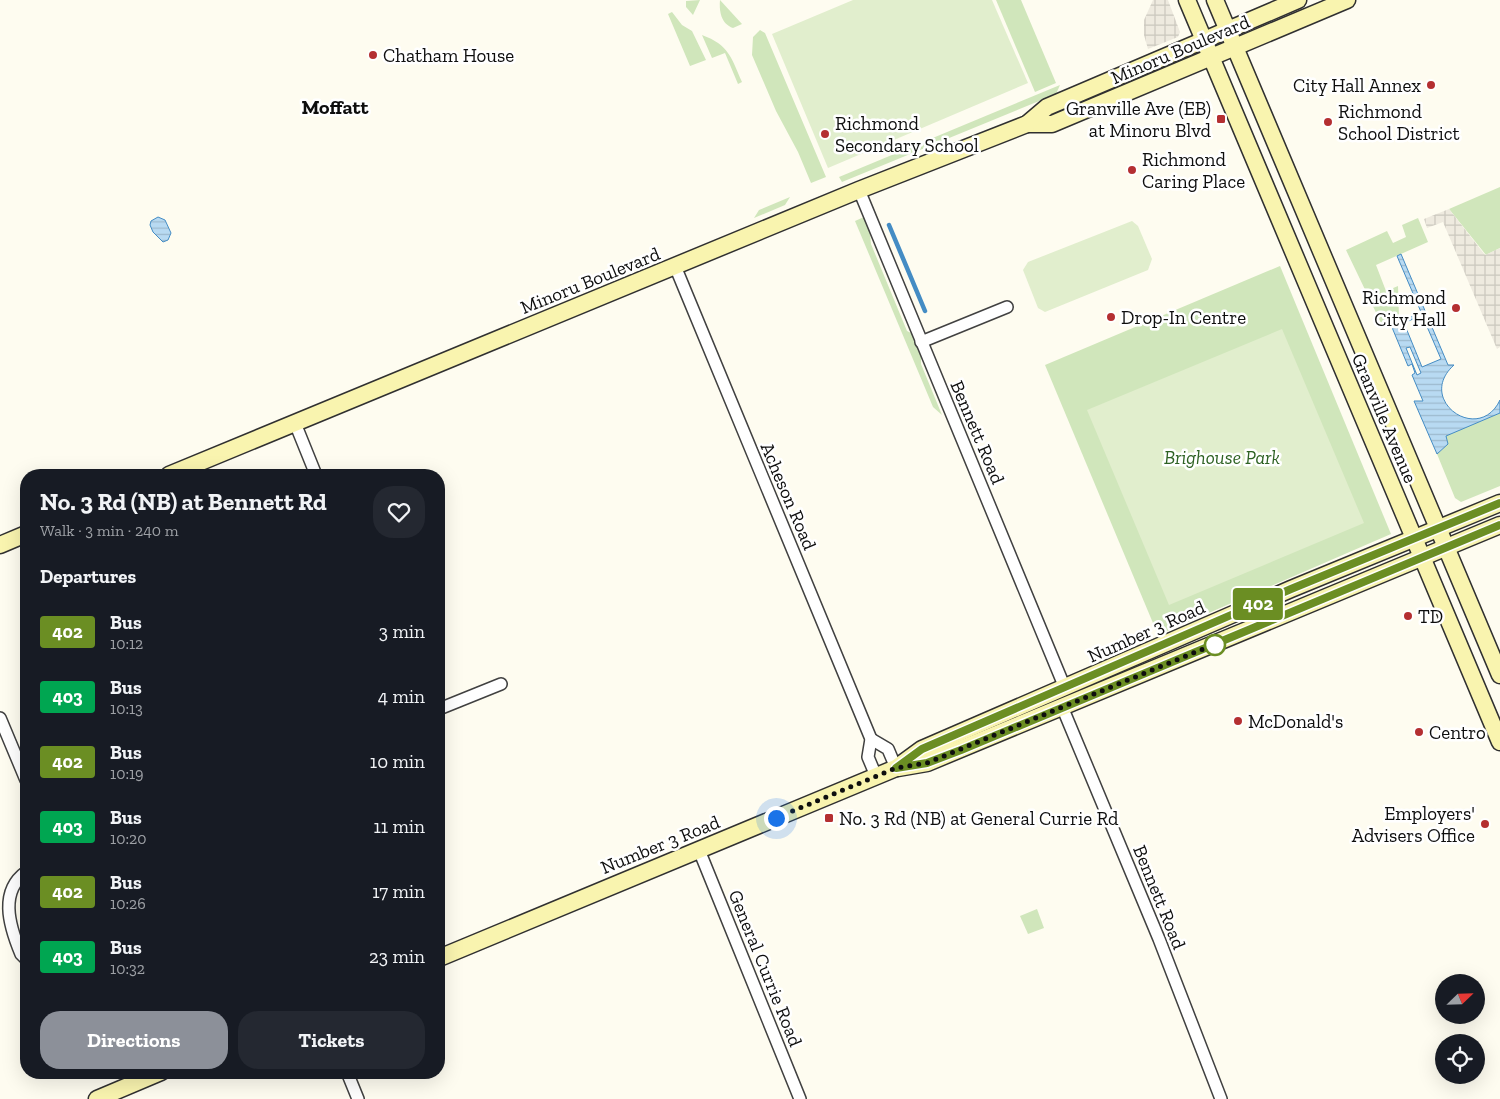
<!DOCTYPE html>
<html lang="en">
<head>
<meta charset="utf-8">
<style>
	body { margin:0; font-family:"Zilla Slab",serif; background:#242831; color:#f1f3f6; height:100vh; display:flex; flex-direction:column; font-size:19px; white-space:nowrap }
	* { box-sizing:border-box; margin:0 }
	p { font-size:16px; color:#9ea1a6 }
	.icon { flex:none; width:28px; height:28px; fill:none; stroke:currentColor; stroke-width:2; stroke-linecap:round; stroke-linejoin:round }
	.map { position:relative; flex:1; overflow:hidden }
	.details { position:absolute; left:20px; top:469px; width:425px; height:610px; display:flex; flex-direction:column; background:#171b24; border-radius:20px; box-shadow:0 5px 20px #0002 }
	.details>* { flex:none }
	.badge { padding:0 10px; border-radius:4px; font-size:18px; line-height:32px }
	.needle { width:32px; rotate:67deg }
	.buttons { position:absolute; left:1435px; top:974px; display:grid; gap:10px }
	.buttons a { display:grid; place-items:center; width:50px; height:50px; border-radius:50%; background:#171b24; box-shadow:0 5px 20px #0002; font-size:25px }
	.you { position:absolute; width:25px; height:25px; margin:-12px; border:4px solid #fff; border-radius:50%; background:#1a73e8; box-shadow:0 0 0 8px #1a73e833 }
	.map>.badge { position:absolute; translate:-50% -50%; box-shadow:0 0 0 2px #fff }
	h2 { padding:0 20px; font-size:19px; line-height:45px }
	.round { display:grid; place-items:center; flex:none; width:52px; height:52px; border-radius:20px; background:#242831 }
	.headline { display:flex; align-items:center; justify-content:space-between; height:85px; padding:0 20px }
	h1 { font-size:24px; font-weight:800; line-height:38px }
	.action { display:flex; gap:10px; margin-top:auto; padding:10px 20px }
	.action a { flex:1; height:58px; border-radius:20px; background:#8c9099; color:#fff; font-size:20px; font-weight:800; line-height:58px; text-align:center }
	.action a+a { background:#242831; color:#f1f3f6 }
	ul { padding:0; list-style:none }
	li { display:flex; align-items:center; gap:15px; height:65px; padding:0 20px }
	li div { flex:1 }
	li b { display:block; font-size:19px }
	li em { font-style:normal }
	li .badge { min-width:55px; font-weight:700; text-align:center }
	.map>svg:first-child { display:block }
	.grass { fill:#d0e6bb }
	.pitch { fill:#e1eecd }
	.plaza { fill:url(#plaza-grid) }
	.water { fill:url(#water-rules); stroke:#448cc4; fill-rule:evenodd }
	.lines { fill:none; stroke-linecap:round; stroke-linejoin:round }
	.stream { stroke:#448cc4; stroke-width:4.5 }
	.street-casing { stroke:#414141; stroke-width:14 }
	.secondary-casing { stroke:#303030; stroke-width:19 }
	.street { stroke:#fff; stroke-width:11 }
	.secondary { stroke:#f9f4af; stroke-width:16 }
	.line-casing { stroke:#fff; stroke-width:11 }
	.line { stroke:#6b8e23; stroke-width:8 }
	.walk { stroke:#0e0e0e; stroke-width:5; stroke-dasharray:0 9 }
	.poi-dot { fill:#b42f31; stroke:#fff; stroke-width:2 }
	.stop-dot { fill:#fff; stroke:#6b8e23; stroke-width:2.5 }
	.labels { text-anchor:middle; stroke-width:5; stroke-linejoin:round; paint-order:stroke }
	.street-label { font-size:19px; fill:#0e0e0e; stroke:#fff }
	.poi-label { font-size:19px; fill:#0e0e0e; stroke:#fff; text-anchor:start }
	.park-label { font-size:19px; font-style:italic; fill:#2d6122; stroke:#fff }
	.neighbourhood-label { font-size:20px; font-weight:bold; fill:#0e0e0e; stroke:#fff }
</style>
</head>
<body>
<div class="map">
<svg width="1500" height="1099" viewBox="0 0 1500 1099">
	<defs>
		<pattern id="plaza-grid" width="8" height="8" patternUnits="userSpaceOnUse" patternTransform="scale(1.25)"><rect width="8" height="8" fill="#eeeadf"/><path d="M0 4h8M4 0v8" fill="none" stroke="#cbc8be"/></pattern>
		<pattern id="water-rules" width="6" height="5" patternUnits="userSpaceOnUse" patternTransform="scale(1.25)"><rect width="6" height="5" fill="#b8daf2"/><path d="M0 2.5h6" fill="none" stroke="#9dbace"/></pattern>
	</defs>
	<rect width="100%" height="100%" fill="#fefcf0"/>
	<g class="grass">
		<polygon points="700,0 693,15 686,7 686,1"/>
		<path d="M720,0L742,24L733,28C721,24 719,11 720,0Z"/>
		<polygon points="996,0 1021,0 1056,83 1035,92"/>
		<polygon points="672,12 682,25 692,31 706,60 690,66 668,14"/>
		<polygon points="760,30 765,33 826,177 811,183 798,152 776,111 752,55 753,37"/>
		<path d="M702,35C729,45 731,57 742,82L738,84L725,53L712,58Z"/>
		<polygon points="1060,85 1056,94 842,182 839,177"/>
		<polygon points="1500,187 1500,248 1486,255 1449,209"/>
		<polygon points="790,197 785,205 754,218 759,210"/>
		<polygon points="864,217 870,233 871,244 907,331 913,334 921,352 921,364 942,415 933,407 855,221"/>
		<polygon points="1418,218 1428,242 1376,265 1386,291 1398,286 1399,317 1382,325 1346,250 1387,231 1393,243 1406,237 1402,225"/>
		<polygon points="1280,266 1391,534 1158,635 1045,365"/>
		<polygon points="1500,413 1500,486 1461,502 1455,498 1437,454 1448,444 1445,436"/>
		<polygon points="1037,909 1044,928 1028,934 1020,916"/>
	</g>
	<g class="pitch">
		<polygon points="853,0 992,0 1028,83 828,168 772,34"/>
		<polygon points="1132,221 1138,226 1152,259 1148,270 1045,312 1038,308 1023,270 1028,262"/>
		<polygon points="1282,329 1364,523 1169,605 1087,410"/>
	</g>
	<g class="plaza">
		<polygon points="1153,0 1168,0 1180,32 1178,37 1148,49 1144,35 1144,20"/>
		<polygon points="1449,209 1485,255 1500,248 1500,347 1497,349 1443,222 1427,228 1424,219"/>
	</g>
	<g class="water">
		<polygon points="158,217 165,220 171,233 168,240 163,242 153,232 150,225 151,221"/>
		<path d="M1401,254L1448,365H1454C1415,400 1479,445 1500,400V413L1446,436L1448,444L1437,454L1414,401H1423L1412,375L1415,373L1412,364L1408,366L1391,325L1421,312L1397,256ZM1422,315L1441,359L1422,367L1404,323ZM1410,347L1421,373L1417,375L1406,348Z"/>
	</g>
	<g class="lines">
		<polyline class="stream" points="889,225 925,311"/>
		<g class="street-casing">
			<g id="street">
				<polyline points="859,190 1065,688"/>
				<polyline points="675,266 871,739 868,757 876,776"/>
				<polyline points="921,342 1007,307"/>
				<polyline points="295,423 316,475"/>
				<polyline points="439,709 501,684"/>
				<polyline points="1063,709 1159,939 1221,1099"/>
				<polyline points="0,718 26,780"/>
				<polyline points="871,739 888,749 896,768"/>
				<polyline points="699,850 800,1099"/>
				<path d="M26,872C0,891 8,923 21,954L26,959"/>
				<polyline points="347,1072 358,1099"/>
			</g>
		</g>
		<g class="secondary-casing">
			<g id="secondary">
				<polyline points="1187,0 1500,742"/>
				<polyline points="1215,0 1500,675"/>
				<polyline points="1027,124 1052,124 1347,0"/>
				<polyline points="169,475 859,190 1027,124 1047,107 1298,0"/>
				<polyline points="0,545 26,534"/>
				<polyline points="898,768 927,763 1500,525"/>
				<polyline points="439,958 896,768 922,749 1291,589 1500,503"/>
				<polyline points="97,1099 161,1072"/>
			</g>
		</g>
		<use href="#street" class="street"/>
		<use href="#secondary" class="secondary"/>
	</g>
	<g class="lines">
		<g class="line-casing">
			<polyline id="line" points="1500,503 1291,589 922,749 896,768 927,763 961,750 1500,525"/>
		</g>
		<use href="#line" class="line"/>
		<polyline class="walk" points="776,818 896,768 927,763 1220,642 1215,645"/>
	</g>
	<g class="poi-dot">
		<circle cx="373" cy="55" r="5"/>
		<circle cx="1431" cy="85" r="5"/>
		<rect x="1216" y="114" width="10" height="10" rx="2.5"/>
		<circle cx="1328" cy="122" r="5"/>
		<circle cx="825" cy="134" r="5"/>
		<circle cx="1132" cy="170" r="5"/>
		<circle cx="1456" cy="308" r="5"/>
		<circle cx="1111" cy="317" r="5"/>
		<circle cx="1408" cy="616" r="5"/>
		<circle cx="1238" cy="721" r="5"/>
		<circle cx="1419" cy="732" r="5"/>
		<rect x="824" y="813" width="10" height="10" rx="2.5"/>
		<circle cx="1485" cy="824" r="5"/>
	</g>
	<circle class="stop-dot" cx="1215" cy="645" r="10"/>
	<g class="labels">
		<g class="street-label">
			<text transform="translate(1180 49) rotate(-23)" y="7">Minoru Boulevard</text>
			<text transform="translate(590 280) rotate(-22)" y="7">Minoru Boulevard</text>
			<text transform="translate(1385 418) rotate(67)" y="7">Granville Avenue</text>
			<text transform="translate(978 432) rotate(67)" y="7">Bennett Road</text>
			<text transform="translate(789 496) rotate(67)" y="7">Acheson Road</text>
			<text transform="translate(1146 631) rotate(-24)" y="7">Number 3 Road</text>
			<text transform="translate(660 844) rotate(-22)" y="7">Number 3 Road</text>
			<text transform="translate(1160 897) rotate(68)" y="7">Bennett Road</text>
			<text transform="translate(766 968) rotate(68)" y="7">General Currie Road</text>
		</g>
		<g class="poi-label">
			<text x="383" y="62">Chatham House</text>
			<text x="1421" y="92" text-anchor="end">City Hall Annex</text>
			<text x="1211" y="115" text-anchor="end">Granville Ave (EB)<tspan x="1211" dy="22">at Minoru Blvd</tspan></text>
			<text x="1338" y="118">Richmond<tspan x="1338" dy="22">School District</tspan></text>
			<text x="835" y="130">Richmond<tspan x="835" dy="22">Secondary School</tspan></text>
			<text x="1142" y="166">Richmond<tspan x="1142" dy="22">Caring Place</tspan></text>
			<text x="1446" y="304" text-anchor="end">Richmond<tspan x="1446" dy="22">City Hall</tspan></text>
			<text x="1121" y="324">Drop-In Centre</text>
			<text x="1418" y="623">TD</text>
			<text x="1248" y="728">McDonald's</text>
			<text x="1429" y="739">Centro</text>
			<text x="1475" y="820" text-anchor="end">Employers'<tspan x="1475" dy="22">Advisers Office</tspan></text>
			<text x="839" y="825">No. 3 Rd (NB) at General Currie Rd</text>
		</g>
		<g class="park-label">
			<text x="1222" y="464">Brighouse Park</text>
		</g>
		<g class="neighbourhood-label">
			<text x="335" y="114">Moffatt</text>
		</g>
	</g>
</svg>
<div class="buttons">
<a><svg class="needle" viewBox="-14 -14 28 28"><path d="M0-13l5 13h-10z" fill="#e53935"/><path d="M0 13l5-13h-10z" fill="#9ea1a6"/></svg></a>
<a><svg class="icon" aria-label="locate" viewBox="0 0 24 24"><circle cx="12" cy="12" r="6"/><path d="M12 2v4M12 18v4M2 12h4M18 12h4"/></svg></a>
</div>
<div class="you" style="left:776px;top:818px"></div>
<b class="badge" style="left:1258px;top:604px;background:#6b8e23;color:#fff">402</b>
<section class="details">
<div class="headline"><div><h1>No. 3 Rd (NB) at Bennett Rd</h1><p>Walk · 3 min · 240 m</p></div><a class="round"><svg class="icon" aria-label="heart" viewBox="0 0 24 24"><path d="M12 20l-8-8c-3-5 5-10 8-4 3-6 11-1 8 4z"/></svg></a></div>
<h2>Departures</h2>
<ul>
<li><span class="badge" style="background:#6b8e23;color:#fff">402</span><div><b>Bus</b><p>10:12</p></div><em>3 min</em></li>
<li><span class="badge" style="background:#00a651;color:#fff">403</span><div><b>Bus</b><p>10:13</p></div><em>4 min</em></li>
<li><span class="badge" style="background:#6b8e23;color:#fff">402</span><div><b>Bus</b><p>10:19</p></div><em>10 min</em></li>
<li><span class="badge" style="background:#00a651;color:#fff">403</span><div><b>Bus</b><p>10:20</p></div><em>11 min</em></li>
<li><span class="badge" style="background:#6b8e23;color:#fff">402</span><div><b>Bus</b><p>10:26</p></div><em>17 min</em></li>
<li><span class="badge" style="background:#00a651;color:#fff">403</span><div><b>Bus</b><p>10:32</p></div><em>23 min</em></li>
</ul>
<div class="action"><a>Directions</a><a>Tickets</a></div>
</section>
</div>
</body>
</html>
